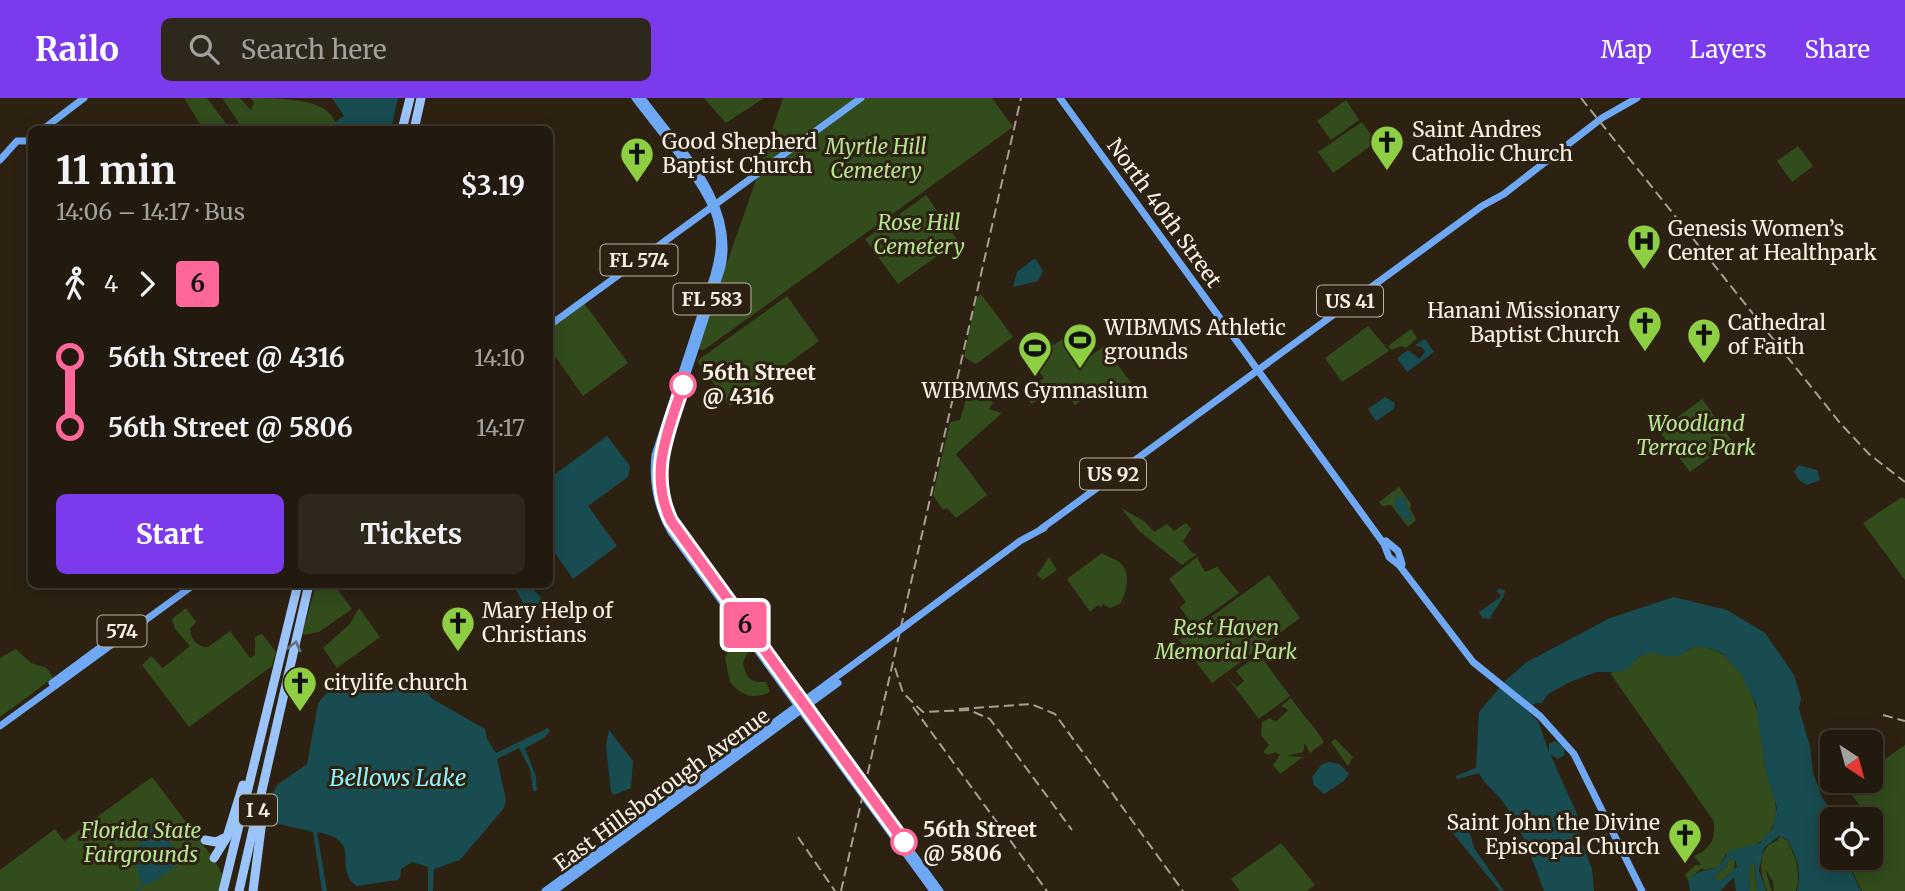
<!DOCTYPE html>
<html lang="en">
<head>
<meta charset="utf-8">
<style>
	body { margin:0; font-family:Merriweather,serif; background:#2e271c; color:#f1f3f6; height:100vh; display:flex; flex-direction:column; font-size:26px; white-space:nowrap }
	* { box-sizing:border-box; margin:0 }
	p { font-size:23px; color:#a2a19e }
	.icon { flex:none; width:38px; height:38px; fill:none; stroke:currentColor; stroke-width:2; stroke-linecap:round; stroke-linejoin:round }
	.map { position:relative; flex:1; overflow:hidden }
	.sheet { position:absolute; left:28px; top:28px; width:525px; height:462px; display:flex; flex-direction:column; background:#221a0e; border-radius:10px; box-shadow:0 4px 18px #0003,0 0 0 2px #3f382e }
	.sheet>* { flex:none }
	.badge { padding:0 14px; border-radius:5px; font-size:24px; line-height:46px }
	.needle { width:46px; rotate:144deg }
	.controls { position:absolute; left:1820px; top:632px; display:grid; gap:14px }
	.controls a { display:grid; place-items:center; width:63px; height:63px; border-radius:10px; background:#221a0e; box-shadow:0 4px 18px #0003,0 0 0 2px #3f382e; font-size:35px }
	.map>.badge { position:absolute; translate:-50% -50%; box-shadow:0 0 0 4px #fff }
	.legs { display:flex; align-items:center; gap:10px; height:77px; padding:0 28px; font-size:23px }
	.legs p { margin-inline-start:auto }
	.summary { display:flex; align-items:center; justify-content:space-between; height:119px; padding:0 28px }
	h1 { font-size:38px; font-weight:700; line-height:52px }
	.primary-button { display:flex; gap:14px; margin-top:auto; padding:14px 28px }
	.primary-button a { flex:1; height:80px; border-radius:10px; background:#7c3aed; color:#fff; font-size:28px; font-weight:700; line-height:80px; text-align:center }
	.primary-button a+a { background:#2e271c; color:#f1f3f6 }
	ul { padding:0 28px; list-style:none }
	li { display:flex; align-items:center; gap:24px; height:70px; font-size:26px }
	li i { display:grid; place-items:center; width:10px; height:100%; margin:0 9px; background:currentColor }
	li i::after { content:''; width:18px; height:18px; margin:-9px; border:5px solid; border-radius:50%; background:#221a0e }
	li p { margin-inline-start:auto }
	li:first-child i { background:linear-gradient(#0000 50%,currentColor 0) }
	li:last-child i { background:linear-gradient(currentColor 50%,#0000 0) }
	header { display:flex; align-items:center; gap:42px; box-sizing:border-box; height:98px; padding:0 35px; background:#7c3aed; color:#fff }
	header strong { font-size:33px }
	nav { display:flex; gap:38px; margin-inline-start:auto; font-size:24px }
	.search { width:490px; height:63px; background:#2e271c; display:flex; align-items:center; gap:18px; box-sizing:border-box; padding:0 24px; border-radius:10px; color:#a2a19e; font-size:26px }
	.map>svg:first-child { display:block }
	.green { fill:#324c1c }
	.water { fill:#184c50; fill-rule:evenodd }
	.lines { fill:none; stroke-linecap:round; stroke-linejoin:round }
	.stream { stroke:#184c50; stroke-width:2 }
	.major { stroke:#6fa9f6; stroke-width:7 }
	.highway { stroke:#9bc4fb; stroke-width:9 }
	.rail { stroke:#a79f92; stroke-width:2; stroke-dasharray:10 5; stroke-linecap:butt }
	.major-bridge { stroke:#6fa9f6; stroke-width:7 }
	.oneway { stroke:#647386 }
	.line-1-casing { stroke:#fff; stroke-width:16 }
	.line-1 { stroke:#f69; stroke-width:10 }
	.stop-1-dot { fill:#fff; stroke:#f69; stroke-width:3.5 }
	.labels { text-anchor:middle; stroke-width:6; stroke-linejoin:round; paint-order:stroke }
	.shield { fill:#2d2212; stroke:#bcb4a8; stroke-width:2 }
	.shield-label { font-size:19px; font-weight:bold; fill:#faf3e8 }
	.poi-label { font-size:21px; fill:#faf3e8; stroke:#2d2212; text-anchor:start }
	.park-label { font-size:21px; font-style:italic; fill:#b4e491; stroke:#2d2212 }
	.street-label { font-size:21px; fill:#faf3e8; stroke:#2d2212 }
	.stop-label { font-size:21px; font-weight:bold; fill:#faf3e8; stroke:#2d2212; text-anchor:start }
	.water-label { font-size:23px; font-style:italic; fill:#8df3fb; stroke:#2d2212 }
</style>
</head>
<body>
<header>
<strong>Railo</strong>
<div class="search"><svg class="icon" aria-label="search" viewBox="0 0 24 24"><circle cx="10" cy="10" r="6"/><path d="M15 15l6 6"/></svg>Search here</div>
<nav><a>Map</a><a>Layers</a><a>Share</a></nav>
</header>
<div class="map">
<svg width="1905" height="793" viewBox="0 0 1905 793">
	<rect width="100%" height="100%" fill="#2d2212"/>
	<g class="green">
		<path d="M184,0H207L227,27L243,31L222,0H240L251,12L254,4L250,0C277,0 328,0 335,24L324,31H203Z"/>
		<polygon points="704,0 764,0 726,25"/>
		<polygon points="783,0 859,0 759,71"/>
		<polygon points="866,0 992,0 1013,29 704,252 697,251 757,79"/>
		<polygon points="1346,2 1359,22 1331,42 1317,23"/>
		<polygon points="1362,24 1376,44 1333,75 1318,54"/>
		<polygon points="1798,48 1813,68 1792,84 1777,63"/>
		<polygon points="926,97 958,143 898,186 865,141"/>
		<polygon points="981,196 1013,239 976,266 964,259 976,201"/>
		<polygon points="787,198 819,243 730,308 697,263"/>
		<polygon points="584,205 628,265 583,298 550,251 550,231"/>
		<polygon points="1368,228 1389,253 1342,284 1325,260"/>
		<polygon points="1411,231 1417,240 1406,250 1401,248 1391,252 1388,248"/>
		<polygon points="1045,236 1054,247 1068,237 1084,263 1104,248 1132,286 1116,297 1109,288 1097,296 1094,293 1075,307 1060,285 1032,306 1023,295 1044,280 1038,272 1041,270 1026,250"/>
		<polygon points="990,299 993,305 989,311 1002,315 956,356 987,397 956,420 947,410 943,412 933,397 950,324 960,322 966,301"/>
		<polygon points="1702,301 1732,343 1690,374 1659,333"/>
		<polygon points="1399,389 1411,406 1410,411 1416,422 1408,429 1391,407 1382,408 1379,404"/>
		<polygon points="1902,399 1905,401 1905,482 1863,425"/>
		<polygon points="1121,410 1144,423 1154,434 1167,426 1174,433 1186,425 1191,431 1183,443 1192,455 1197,456 1182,467 1139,433"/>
		<path d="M1102,455C1107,459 1113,460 1118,463C1132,473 1127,494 1120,506L1110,510L1102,506V510L1098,507L1090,514L1067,481Z"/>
		<polygon points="1049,459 1057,472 1043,482 1037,477"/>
		<polygon points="1197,459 1205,474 1217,469 1239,495 1193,528 1180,509 1186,504 1169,481"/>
		<polygon points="1269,477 1300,520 1212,585 1179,542"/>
		<polygon points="316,487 334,487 352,511 319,534 302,537"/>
		<path d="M186,510L196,524L190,531C191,542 197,549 208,549L230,533L250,560L255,557V539L262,536L276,554L272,568L189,629L142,567L151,558L163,570L190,548L175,531L172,521Z"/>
		<polygon points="359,510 380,539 337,570 323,550 350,526"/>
		<path d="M737,530L751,549L743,564C746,580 750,585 766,584L770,594C755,602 741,598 730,584L725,560Z"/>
		<path d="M1695,548C1739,549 1756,599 1762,635C1765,647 1763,661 1766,673C1771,693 1782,709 1772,730C1764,748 1743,751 1726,756L1719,769L1704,772L1702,770L1688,782L1685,777L1695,767H1701L1694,758C1711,751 1717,739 1713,722L1610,575C1631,572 1633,558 1648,555C1670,552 1673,564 1695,548Z"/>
		<polygon points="16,551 31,565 47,570 53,580 0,619 0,560"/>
		<polygon points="1259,556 1290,598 1259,621 1227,579 1237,589 1244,583 1236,573"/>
		<path d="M1291,600C1302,617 1314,627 1324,644L1310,655L1305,645L1303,654L1287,658L1303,659L1280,676L1273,667L1280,657L1275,654L1268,657L1263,654L1269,647L1261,637L1262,624L1270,620L1276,624L1288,612L1281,608Z"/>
		<polygon points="1335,641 1353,659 1348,668 1331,644"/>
		<polygon points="1905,647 1905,793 1862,793 1846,760 1871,760 1871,737 1879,734 1849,693 1860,683 1871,682 1884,668 1885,661"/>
		<polygon points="152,679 213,760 222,776 220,793 0,793 0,772 55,731 64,743"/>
		<path d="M1780,739L1787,742C1796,758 1801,774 1796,793H1774L1773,784L1765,771L1772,793H1767C1761,781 1758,759 1767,749C1771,744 1776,745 1780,739Z"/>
		<polygon points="1281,745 1315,787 1307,793 1240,793 1231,781"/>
		<polygon points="1735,761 1734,772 1722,782 1715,782 1716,776 1726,769 1729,762"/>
		<polygon points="1754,763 1757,793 1750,793 1749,770"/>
	</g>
	<g class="water">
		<polygon points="332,0 398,0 391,31 324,31 344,18"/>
		<polygon points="1035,160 1043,173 1038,183 1013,189 1017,174"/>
		<polygon points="1425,241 1434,254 1407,274 1397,260 1408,252 1420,261 1425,254 1423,250 1415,247"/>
		<polygon points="1385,299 1395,305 1394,311 1376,323 1368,311"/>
		<polygon points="607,338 630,368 628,379 588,408 617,448 573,481 550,448 550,380"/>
		<polygon points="1799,367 1817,372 1820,382 1807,387 1799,382 1794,374"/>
		<polygon points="1396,395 1398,400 1404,399 1413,423 1403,421 1395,409"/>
		<polygon points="529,487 544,503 536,514 529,516 516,492"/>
		<path d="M1500,491L1505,492C1504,503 1494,510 1490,521L1482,520L1479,514L1499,500L1501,497L1496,493Z"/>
		<path d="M1674,499L1727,512L1765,535L1794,577L1801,600L1799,611L1810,648L1813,675L1822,699L1836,721H1832V760H1845L1861,793H1797C1802,774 1797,758 1787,741L1779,738L1764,750L1759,772L1766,793H1757L1754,763L1749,770L1750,793H1736L1734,779L1720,793H1690L1688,781L1699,774L1719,769L1729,753L1760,745L1773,730L1777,709L1766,674L1756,606L1741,576L1723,556L1713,551L1695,548L1677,559L1650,555L1639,558L1629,570L1620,574H1596L1570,584L1548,596L1542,605H1535L1529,614L1538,623L1549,654V646L1555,643L1565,650L1564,658L1557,661L1550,656L1577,716L1580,740L1592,771L1594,793H1544C1533,764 1524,735 1506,708C1498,695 1486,689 1479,675L1457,681L1456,678L1476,670L1479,614L1507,581L1527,564L1610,520ZM1735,761L1737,769L1722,782H1715L1716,776L1726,769L1729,762Z"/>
		<path d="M372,580L401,586L407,594L417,586L425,589L431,600L485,631L487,641L496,655L548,630L550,633L544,640L525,650L536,679L537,693H533L530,671L519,650L497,661L506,702L504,710L460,762L434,771L433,793H428V769L412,764L401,771L400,780L397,782L357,788C331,770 366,743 317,734L327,793H322L313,734L270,724L269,718L264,717L268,695H273L277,687L307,666L318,606C333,583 348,585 372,580Z"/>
		<polygon points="609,632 633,663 631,690 614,697 611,694 606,648"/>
		<polygon points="1330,664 1339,666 1349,676 1344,683 1324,696 1314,687 1312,679 1322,666"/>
		<polygon points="1457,718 1469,732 1474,750 1504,793 1500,793 1448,729 1447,722"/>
		<path d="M152,728L162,731L178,757L174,770L150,786H143C132,773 136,738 152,728Z"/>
	</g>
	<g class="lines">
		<polyline class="stream" points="137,793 143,786"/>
		<g class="major">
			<path d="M635,0C657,30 709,88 717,123C722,142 719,159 714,177L655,357C652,385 657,410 671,434L933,793"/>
			<path d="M642,0C677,49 736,103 722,169L660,358C656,400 673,426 696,459L940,793"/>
			<polyline points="1060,0 1384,446 1389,459 1399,467 1473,564 1540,618 1574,656 1642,793"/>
			<polyline points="42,32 84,0"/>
			<polyline points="0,62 17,43 26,43"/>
			<polyline points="550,227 861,0"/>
			<polyline points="1041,431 1482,108 1504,96 1602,20 1637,0"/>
			<polyline points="1386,443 1398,453 1402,466"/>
			<polyline points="908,526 1020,443 1044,430"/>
			<polyline points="52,585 129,528"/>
			<polyline points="0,628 195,486"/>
			<polyline points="545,793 896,535"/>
			<polyline points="554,793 838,585"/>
		</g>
		<g class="highway">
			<polyline points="402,32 410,0"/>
			<polyline points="414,32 421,0"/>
			<polyline points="205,742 216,744 224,740"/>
			<polyline points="214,760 227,739 243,687"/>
			<polyline points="223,793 298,486"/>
			<polyline points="239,793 309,486"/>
			<polyline points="253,793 263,715"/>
		</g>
		<g class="rail">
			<polyline points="1581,0 1840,325 1869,356 1905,384"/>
			<polyline points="895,570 903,595 923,614 969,612 990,621 1072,732"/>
			<polyline points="913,609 1047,793"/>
			<polyline points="959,611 1031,606 1055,616 1183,793"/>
			<polyline points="1883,617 1905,623"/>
			<polyline points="798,739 835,793"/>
			<polyline points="841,793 1021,0"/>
		</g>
		<polyline class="major-bridge" points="896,535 908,526"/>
	</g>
	<defs><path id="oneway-chevron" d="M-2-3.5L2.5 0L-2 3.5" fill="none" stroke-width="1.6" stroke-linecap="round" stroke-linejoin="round" transform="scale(1.75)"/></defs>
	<use class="oneway" href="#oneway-chevron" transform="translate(295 548) rotate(-77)"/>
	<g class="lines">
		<g class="line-1-casing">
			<path id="line-1" d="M683,287C668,334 648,375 671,423L904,744"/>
		</g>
		<use href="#line-1" class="line-1"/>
	</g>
	<defs>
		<g id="church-pin" transform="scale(1.75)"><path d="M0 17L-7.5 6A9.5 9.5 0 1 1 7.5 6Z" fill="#8ece43" stroke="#2d2212"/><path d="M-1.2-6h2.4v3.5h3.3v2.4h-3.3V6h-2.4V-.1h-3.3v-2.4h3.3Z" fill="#111"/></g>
		<g id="hospital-pin" transform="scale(1.75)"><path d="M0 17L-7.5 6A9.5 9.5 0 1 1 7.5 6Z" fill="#8ece43" stroke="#2d2212"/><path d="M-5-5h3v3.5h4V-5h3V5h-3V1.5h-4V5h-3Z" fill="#111"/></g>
		<g id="stadium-pin" transform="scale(1.75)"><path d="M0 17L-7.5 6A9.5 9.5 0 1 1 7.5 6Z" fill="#8ece43" stroke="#2d2212"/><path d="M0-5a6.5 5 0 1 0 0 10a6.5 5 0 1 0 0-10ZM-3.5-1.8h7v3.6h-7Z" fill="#111"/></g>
	</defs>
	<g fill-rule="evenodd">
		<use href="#church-pin" x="1387" y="44"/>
		<use href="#church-pin" x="637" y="56"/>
		<use href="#hospital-pin" x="1644" y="143"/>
		<use href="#church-pin" x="1645" y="225"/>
		<use href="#church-pin" x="1704" y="237"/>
		<use href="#stadium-pin" x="1080" y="242"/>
		<use href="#stadium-pin" x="1035" y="250"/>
		<use href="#church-pin" x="458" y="525"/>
		<use href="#church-pin" x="300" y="585"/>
		<use href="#church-pin" x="1685" y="737"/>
	</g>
	<g class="stop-1-dot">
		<circle cx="683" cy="287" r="12"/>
		<circle cx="904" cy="744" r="12"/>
	</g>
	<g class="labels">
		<g class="shield">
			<rect x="600.5" y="146.5" width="77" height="31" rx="5"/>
			<rect x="673.5" y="185.5" width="77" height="31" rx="5"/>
			<rect x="1317" y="187.5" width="66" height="31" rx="5"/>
			<rect x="1080" y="360.5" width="66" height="31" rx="5"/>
			<rect x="97.5" y="517.5" width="49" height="31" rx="5"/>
			<rect x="239" y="696.5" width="38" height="31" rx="5"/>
		</g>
		<g class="shield-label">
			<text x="639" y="169">FL 574</text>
			<text x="712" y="208">FL 583</text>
			<text x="1350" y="210">US 41</text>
			<text x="1113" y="383">US 92</text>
			<text x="122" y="540">574</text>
			<text x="258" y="719">I 4</text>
		</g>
		<g class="poi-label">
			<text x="1412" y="39">Saint Andres<tspan x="1412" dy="24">Catholic Church</tspan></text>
			<text x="662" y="51">Good Shepherd<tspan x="662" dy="24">Baptist Church</tspan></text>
			<text x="1668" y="138">Genesis Women’s<tspan x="1668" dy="24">Center at Healthpark</tspan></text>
			<text x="1620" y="220" text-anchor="end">Hanani Missionary<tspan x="1620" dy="24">Baptist Church</tspan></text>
			<text x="1728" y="232">Cathedral<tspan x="1728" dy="24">of Faith</tspan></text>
			<text x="1104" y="237">WIBMMS Athletic<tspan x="1104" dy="24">grounds</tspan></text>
			<text x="1035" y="300" text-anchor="middle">WIBMMS Gymnasium</text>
			<text x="482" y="520">Mary Help of<tspan x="482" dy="24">Christians</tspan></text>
			<text x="324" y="592">citylife church</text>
			<text x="1660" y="732" text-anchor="end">Saint John the Divine<tspan x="1660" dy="24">Episcopal Church</tspan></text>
		</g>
		<g class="park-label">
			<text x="876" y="56">Myrtle Hill<tspan x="876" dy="24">Cemetery</tspan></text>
			<text x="919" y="132">Rose Hill<tspan x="919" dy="24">Cemetery</tspan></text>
			<text x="1696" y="333">Woodland<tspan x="1696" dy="24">Terrace Park</tspan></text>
			<text x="1226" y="537">Rest Haven<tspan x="1226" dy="24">Memorial Park</tspan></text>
			<text x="141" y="740">Florida State<tspan x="141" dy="24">Fairgrounds</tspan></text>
		</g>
		<g class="street-label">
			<text transform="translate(1164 115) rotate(54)" y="7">North 40th Street</text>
			<text transform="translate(662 692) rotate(-36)" y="7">East Hillsborough Avenue</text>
		</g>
		<g class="stop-label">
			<text x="702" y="282">56th Street<tspan x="702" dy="24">@ 4316</tspan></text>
			<text x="923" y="739">56th Street<tspan x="923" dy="24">@ 5806</tspan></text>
		</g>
		<g class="water-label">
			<text x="398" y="688">Bellows Lake</text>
		</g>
	</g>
</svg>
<div class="controls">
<a><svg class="needle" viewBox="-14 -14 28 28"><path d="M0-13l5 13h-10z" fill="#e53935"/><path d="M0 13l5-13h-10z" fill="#a2a19e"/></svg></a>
<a><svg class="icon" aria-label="locate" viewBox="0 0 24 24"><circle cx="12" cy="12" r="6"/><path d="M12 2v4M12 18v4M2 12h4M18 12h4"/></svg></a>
</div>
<b class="badge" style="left:745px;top:527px;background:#f69;color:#111">6</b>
<section class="sheet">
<div class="summary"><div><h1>11 min</h1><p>14:06 – 14:17 · Bus</p></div><b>$3.19</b></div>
<div class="legs"><svg class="icon" aria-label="walk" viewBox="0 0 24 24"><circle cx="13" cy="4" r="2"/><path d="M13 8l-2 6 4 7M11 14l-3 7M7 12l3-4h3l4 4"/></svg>4<svg class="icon" aria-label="forward" viewBox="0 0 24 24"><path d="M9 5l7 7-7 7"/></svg><b class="badge" style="background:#f69;color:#111">6</b></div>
<ul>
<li><i style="color:#f69"></i><b>56th Street @ 4316</b><p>14:10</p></li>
<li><i style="color:#f69"></i><b>56th Street @ 5806</b><p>14:17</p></li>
</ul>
<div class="primary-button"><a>Start</a><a>Tickets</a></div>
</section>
</div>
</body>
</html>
